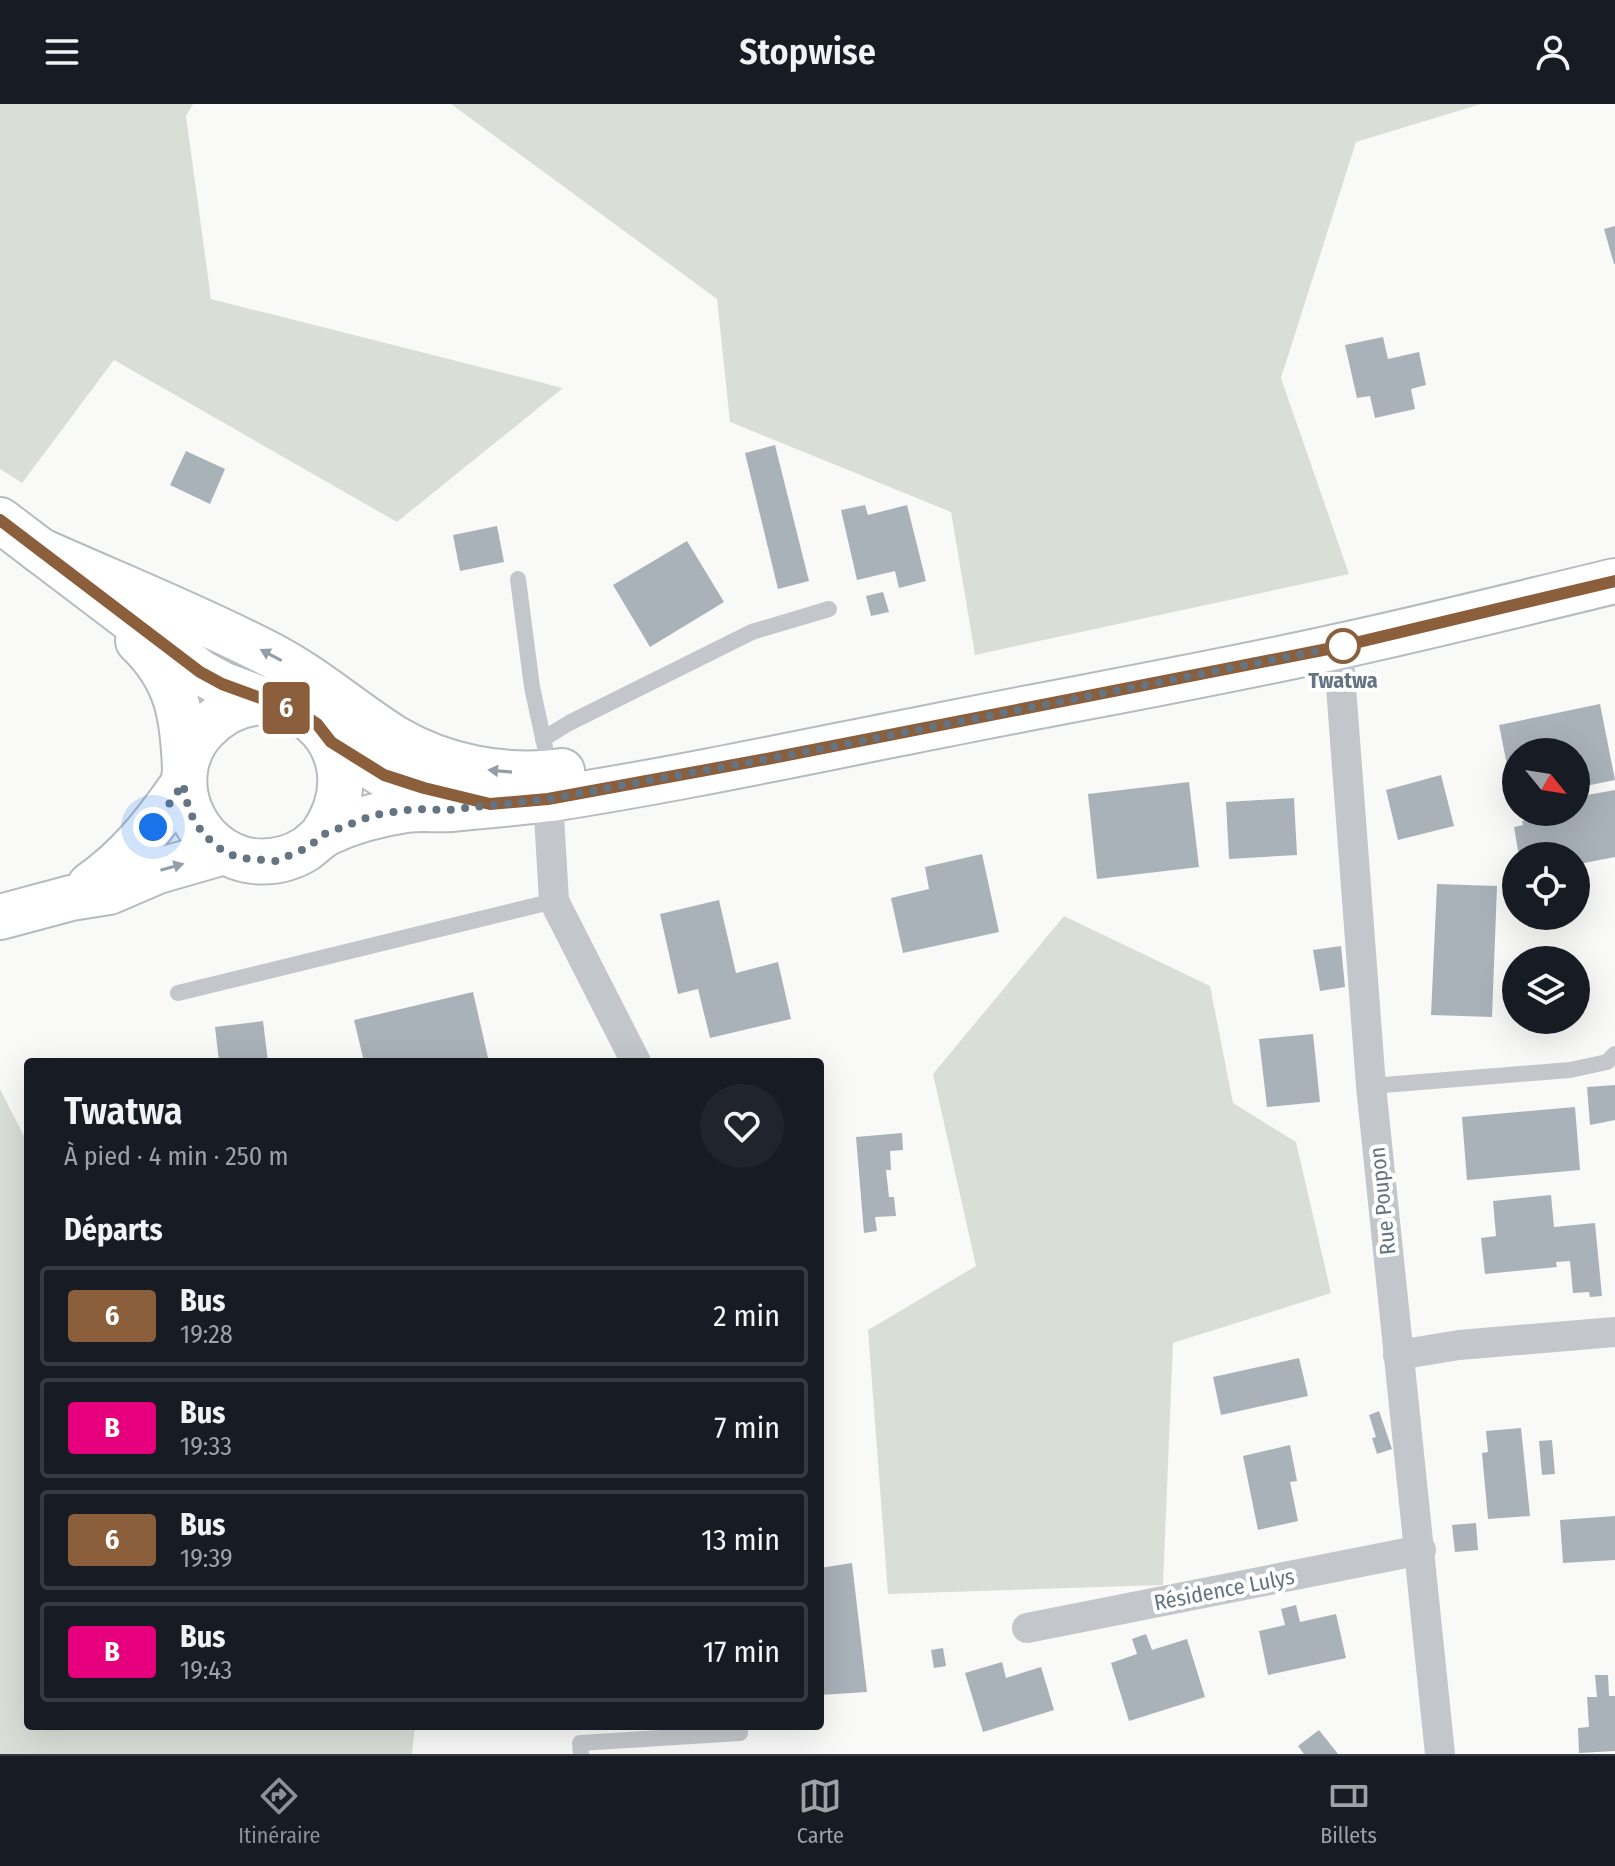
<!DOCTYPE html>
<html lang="fr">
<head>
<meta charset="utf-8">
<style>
	body { margin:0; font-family:"Fira Sans Condensed",sans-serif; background:#20242c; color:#f1f3f6; height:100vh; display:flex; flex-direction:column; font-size:30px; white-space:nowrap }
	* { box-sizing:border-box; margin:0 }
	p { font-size:26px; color:#9ea1a6 }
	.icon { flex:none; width:44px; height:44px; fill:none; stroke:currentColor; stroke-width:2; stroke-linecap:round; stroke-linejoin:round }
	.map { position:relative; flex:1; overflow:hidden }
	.sheet { position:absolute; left:24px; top:954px; width:800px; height:672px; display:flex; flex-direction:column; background:#171b24; border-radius:8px; box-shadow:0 8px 32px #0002 }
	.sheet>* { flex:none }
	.badge { padding:0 16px; border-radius:6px; font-size:28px; line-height:52px }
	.needle { width:52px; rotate:120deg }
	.fabs { position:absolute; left:1502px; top:634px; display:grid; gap:16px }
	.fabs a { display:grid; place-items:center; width:88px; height:88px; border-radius:50%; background:#171b24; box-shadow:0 8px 32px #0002; font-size:40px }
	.you { position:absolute; width:40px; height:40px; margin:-20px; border:6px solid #fff; border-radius:50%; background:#1a73e8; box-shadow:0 0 0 12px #1a73e833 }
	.map>.badge { position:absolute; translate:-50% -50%; box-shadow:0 0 0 4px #fff }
	h2 { padding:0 40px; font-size:30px; line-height:72px }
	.round { display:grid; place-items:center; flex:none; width:84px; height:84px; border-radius:42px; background:#20242c }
	.headline { display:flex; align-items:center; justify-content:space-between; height:136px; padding:0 40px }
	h1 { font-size:38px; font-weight:600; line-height:60px }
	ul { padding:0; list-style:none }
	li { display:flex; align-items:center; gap:24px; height:100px; margin:0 16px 12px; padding:0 24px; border:4px solid #363941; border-radius:8px }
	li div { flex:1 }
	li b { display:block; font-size:30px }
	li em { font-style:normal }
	li .badge { min-width:88px; font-weight:700; text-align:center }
	header { display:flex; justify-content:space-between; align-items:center; height:104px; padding:0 40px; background:#171b24; font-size:36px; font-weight:600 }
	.dock { display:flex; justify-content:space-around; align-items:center; height:112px; border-top:2px solid #363941; background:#171b24; font-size:22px; color:#9ea1a6 }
	.dock a { display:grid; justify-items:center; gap:4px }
	.dock .selected { color:#8c9099 }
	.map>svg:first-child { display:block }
	.green { fill:#d9dfd7 }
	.building { fill:#a9b2b9 }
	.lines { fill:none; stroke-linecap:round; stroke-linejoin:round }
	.secondary-casing { stroke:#b6bbc0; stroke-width:48 }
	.lane { stroke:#c3c7cb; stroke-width:16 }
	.street { stroke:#c3c7cb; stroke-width:30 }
	.secondary { stroke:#fff; stroke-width:44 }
	.oneway { fill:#939ea8 }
	.line-casing { stroke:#fff; stroke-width:18 }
	.line { stroke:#8b5e3c; stroke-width:12 }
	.walk { stroke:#657482; stroke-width:8; stroke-dasharray:0 14.4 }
	.stop-dot { fill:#fff; stroke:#8b5e3c; stroke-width:4 }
	.labels { text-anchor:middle; stroke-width:8; stroke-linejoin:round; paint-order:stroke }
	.stop-label { font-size:22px; font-weight:bold; fill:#657482; stroke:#fff }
	.street-label { font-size:22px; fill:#657482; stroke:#fff }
</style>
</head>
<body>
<header><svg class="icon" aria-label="menu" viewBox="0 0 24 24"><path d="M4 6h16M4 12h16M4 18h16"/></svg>Stopwise<svg class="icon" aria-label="person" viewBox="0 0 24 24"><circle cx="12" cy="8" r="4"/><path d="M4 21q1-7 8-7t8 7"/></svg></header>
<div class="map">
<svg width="1615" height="1650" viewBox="0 0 1615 1650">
	<rect width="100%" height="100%" fill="#f9faf7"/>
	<g class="green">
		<polygon points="0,0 193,0 186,12 211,195 563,284 397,418 114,256 22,379 0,365"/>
		<polygon points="451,0 1481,0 1356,38 1281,274 1349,470 975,551 951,408 730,318 717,195"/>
		<polygon points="1064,812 1210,882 1233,999 1296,1038 1331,1189 1173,1239 1163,1481 888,1490 868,1226 976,1162 933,970"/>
		<polygon points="0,985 28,1040 28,1622 415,1622 412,1650 0,1650"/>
	</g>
	<g class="building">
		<polygon points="1615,122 1615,160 1614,160 1604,125"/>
		<polygon points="1383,233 1388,255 1419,248 1426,281 1411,285 1415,305 1375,314 1370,292 1357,294 1345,241"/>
		<polygon points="775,341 809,477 778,485 745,349"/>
		<polygon points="186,347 225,365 210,400 170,381"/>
		<polygon points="865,401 868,411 907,401 926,477 899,484 895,467 857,476 841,406"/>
		<polygon points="497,422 504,458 460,467 453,431"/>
		<polygon points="687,437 724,498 650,543 613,481"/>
		<polygon points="883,488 889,508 871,512 866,492"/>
		<polygon points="1600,600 1615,676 1576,684 1576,648 1516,648 1515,701 1499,621"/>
		<polygon points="1441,671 1454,722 1398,736 1386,686"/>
		<polygon points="1189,678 1199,763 1097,775 1088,690"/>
		<polygon points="1615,686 1615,753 1579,760 1579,765 1576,765 1576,752 1519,752 1514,723 1523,721 1522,717 1576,708 1576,693"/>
		<polygon points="1294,694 1297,751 1229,755 1226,698"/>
		<polygon points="982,750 999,828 903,849 891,794 929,785 925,763"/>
		<polygon points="1437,780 1497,782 1492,913 1431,911"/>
		<polygon points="719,796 736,869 778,858 791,915 710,934 698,885 678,890 660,810"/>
		<polygon points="1341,842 1345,883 1320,887 1313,846"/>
		<polygon points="473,888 489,958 364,958 354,916"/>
		<polygon points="263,917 268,958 219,958 215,923"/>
		<polygon points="1313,930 1320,998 1267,1003 1259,935"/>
		<polygon points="1615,981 1615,1016 1590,1021 1587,983"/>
		<polygon points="1575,1003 1580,1066 1467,1076 1462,1013"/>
		<polygon points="902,1029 903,1046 890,1047 891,1066 886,1066 889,1093 894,1093 896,1112 875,1113 877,1127 864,1129 856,1033"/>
		<polygon points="1551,1091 1554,1123 1595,1119 1602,1192 1590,1193 1589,1188 1573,1189 1570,1157 1556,1158 1557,1163 1485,1170 1481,1134 1496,1132 1493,1097"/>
		<polygon points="1299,1254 1308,1292 1221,1311 1213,1273"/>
		<polygon points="1379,1307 1392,1345 1377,1350 1372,1334 1376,1333 1369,1311"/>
		<polygon points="1521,1324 1530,1412 1488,1415 1482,1349 1488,1348 1486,1327"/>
		<polygon points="1552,1336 1555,1370 1542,1371 1539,1337"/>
		<polygon points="1290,1341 1297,1377 1290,1378 1298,1417 1258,1426 1243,1352"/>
		<polygon points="1615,1412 1615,1456 1563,1459 1560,1416"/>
		<polygon points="1476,1419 1478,1446 1455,1448 1452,1421"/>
		<polygon points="852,1459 867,1588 820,1591 820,1464"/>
		<polygon points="1296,1501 1300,1518 1336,1510 1346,1554 1268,1571 1259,1527 1285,1521 1281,1505"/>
		<polygon points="1146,1530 1152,1546 1187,1535 1205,1593 1129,1617 1111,1559 1137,1550 1132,1535"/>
		<polygon points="943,1544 946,1562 934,1564 931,1546"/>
		<polygon points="1002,1558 1006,1574 1041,1563 1054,1606 983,1628 965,1569"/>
		<polygon points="1595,1571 1608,1571 1609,1592 1615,1592 1615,1647 1579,1649 1578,1624 1589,1623 1587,1593 1597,1593"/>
		<polygon points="1319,1626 1330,1640 1338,1650 1304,1650 1298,1642"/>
	</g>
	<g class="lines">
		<g class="secondary-casing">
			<g id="secondary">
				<polyline points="0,416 200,568 222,580 274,600"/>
				<path d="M39,446C115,480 193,511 267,549C314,573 349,605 393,633C443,663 505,675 562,667"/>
				<path d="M138,537C178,575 183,613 185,665"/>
				<polyline points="331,638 384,671 457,692"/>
				<path d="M322,731C384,641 274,553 205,625C161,671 192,749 253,757C272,759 290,755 306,745C313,740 319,733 327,729C352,717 379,710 406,706C421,704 436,706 451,705C484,702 519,699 551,695C680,675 809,647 937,622C1071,595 1206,572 1340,542C1432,522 1523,499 1615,477"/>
				<path d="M90,781C129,754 156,719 183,680"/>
				<polyline points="0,813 71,794 109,788 158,767 224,748"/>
			</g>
		</g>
		<g class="lane">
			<polyline points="518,475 532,583 545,643"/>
			<polyline points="543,635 569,619 752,528 829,505"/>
			<polyline points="178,889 554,797"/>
			<polyline points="1371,982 1570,966 1607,958 1615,950"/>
			<polyline points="581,1650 580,1639 740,1629 739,1622"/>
		</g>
		<g class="street">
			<polyline points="1338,543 1371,982 1440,1650"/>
			<polyline points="548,695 554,797 636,958"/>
			<polyline points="1398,1251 1459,1241 1615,1228"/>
			<polyline points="1027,1524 1421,1446"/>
		</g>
		<use href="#secondary" class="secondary"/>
	</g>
	<defs><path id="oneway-solid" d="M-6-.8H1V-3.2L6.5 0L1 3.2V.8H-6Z" transform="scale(2)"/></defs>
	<g class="oneway">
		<use href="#oneway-solid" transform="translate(271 551) rotate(-152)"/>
		<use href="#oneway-solid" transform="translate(500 667) rotate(-175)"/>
		<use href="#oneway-solid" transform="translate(172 763) rotate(-16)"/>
	</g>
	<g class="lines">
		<g class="line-casing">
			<polyline id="line" points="0,416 200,568 222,580 299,608 317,620 331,638 384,671 424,684 490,700 548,695 772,654 1338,543 1615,477"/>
		</g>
		<use href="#line" class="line"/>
		<polyline class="walk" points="153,723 183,680 189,707 203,730 224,748 240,754 276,757 309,743 322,731 374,711 414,705 448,706 548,695 800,649 1343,542"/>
	</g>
	<circle class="stop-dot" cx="1343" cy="542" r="16"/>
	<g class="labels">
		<g class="stop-label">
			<text x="1343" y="584">Twatwa</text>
		</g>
		<g class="street-label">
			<text transform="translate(1382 1097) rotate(-96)" y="8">Rue Poupon</text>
			<text transform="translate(1224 1485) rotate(-11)" y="8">Résidence Lulys</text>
		</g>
	</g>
</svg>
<div class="fabs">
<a><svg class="needle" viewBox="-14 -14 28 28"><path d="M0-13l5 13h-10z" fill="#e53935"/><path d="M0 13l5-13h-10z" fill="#9ea1a6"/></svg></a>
<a><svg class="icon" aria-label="locate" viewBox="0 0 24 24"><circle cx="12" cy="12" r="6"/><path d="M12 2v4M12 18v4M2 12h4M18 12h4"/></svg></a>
<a><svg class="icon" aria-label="layers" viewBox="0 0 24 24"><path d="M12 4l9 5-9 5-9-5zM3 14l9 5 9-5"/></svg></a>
</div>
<div class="you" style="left:153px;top:723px"></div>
<b class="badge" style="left:286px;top:604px;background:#8b5e3c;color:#fff">6</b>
<section class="sheet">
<div class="headline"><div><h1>Twatwa</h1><p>À pied · 4 min · 250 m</p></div><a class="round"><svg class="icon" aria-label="heart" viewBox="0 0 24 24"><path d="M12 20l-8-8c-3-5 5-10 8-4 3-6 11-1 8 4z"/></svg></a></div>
<h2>Départs</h2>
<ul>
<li><span class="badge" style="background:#8b5e3c;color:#fff">6</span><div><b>Bus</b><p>19:28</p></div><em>2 min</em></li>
<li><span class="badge" style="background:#e6007e;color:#fff">B</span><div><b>Bus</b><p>19:33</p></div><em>7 min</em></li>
<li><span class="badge" style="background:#8b5e3c;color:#fff">6</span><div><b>Bus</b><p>19:39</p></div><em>13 min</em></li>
<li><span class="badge" style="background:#e6007e;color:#fff">B</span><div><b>Bus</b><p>19:43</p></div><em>17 min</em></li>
</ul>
</section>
</div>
<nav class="dock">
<a class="selected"><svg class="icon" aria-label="directions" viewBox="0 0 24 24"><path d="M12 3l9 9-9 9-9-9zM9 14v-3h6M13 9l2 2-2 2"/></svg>Itinéraire</a>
<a><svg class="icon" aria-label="map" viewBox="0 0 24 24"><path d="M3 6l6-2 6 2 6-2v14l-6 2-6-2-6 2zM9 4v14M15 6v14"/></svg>Carte</a>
<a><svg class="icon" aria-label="tickets" viewBox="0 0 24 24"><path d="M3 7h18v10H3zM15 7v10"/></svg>Billets</a>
</nav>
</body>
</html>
